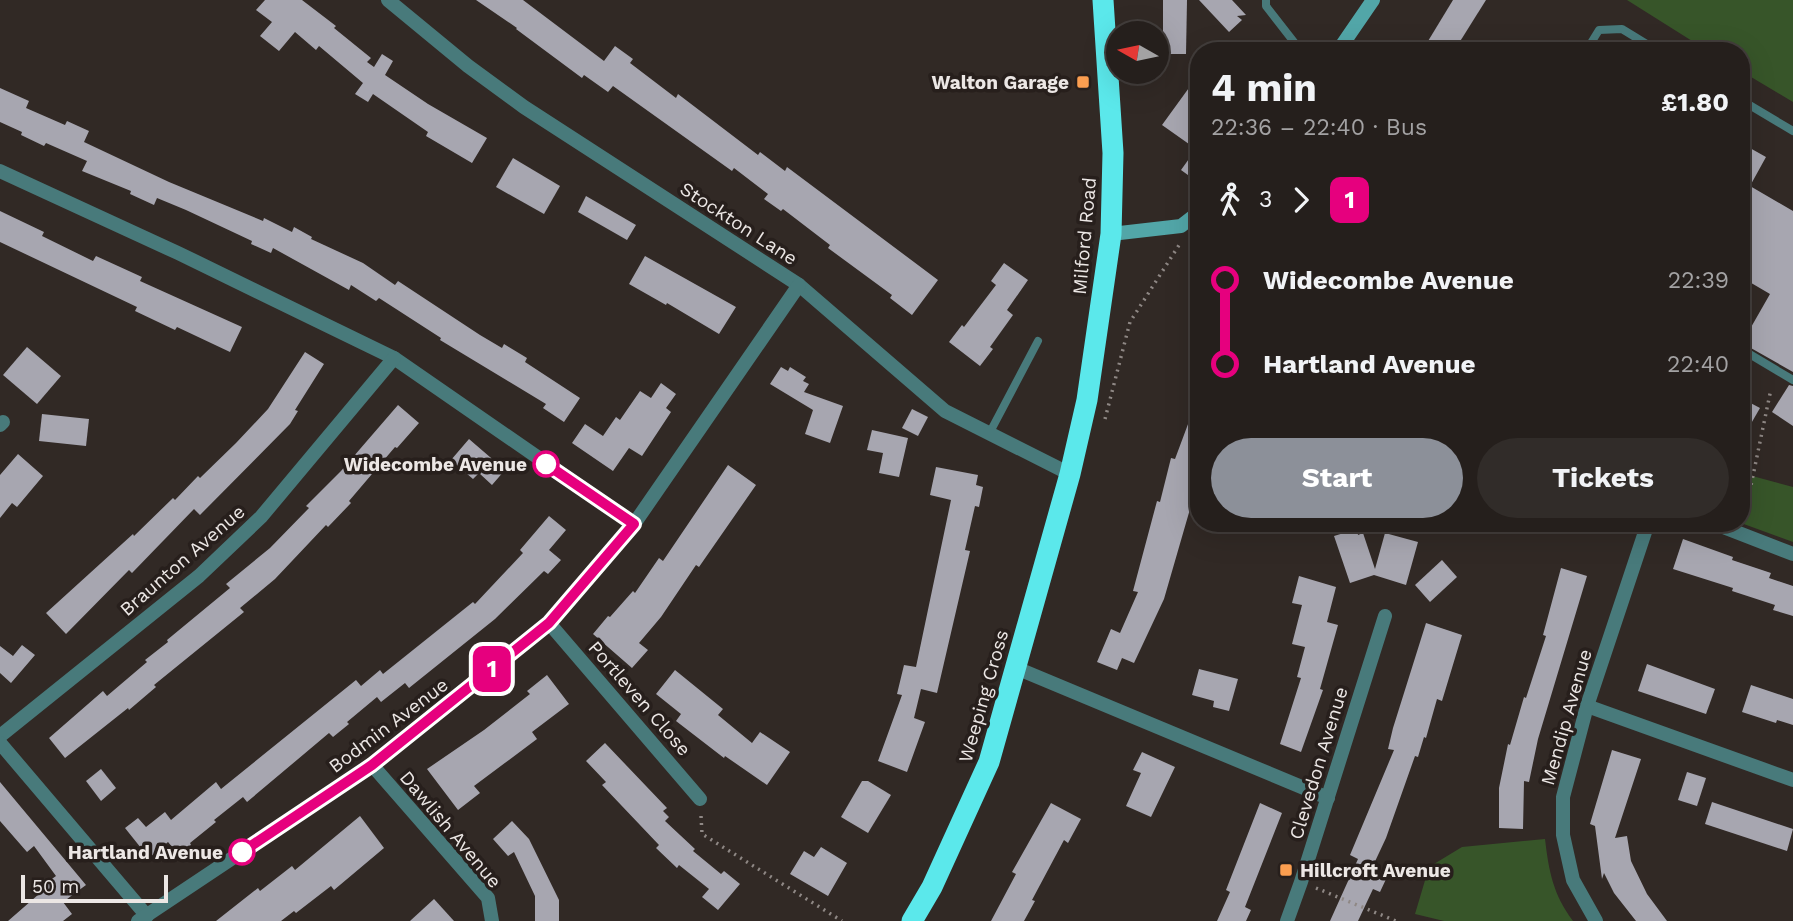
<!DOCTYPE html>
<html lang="en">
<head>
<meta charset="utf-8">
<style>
	body { margin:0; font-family:"Work Sans",sans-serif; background:#312c29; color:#f1f3f6; height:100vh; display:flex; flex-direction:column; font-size:26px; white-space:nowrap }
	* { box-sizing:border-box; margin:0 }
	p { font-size:23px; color:#a3a2a3 }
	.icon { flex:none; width:38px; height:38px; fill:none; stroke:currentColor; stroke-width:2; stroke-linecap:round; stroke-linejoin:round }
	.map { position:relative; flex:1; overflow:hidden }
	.details { position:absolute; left:1190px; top:42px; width:560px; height:490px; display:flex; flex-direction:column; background:#251f1c; border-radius:28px; box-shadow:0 7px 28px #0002,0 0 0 2px #423d3b }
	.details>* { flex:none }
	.badge { padding:0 14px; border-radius:10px; font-size:24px; line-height:46px }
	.needle { width:46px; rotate:279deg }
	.fabs { position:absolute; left:1106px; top:21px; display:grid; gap:14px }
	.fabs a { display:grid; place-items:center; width:63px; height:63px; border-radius:50%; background:#251f1c; box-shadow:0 7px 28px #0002,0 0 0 2px #423d3b; font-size:35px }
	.scale { position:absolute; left:21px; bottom:18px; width:147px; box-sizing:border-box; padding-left:7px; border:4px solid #ece7e5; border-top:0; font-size:19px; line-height:24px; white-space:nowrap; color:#ece7e5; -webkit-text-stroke:5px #271f1c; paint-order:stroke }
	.map>.badge { position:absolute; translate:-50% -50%; box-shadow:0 0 0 4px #fff }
	.legs { display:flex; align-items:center; gap:10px; height:77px; padding:0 21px; font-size:23px }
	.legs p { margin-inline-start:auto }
	.headline { display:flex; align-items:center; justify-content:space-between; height:119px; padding:0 21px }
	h1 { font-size:38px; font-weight:700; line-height:52px }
	.primary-button { display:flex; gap:14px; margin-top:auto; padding:14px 21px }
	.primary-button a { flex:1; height:80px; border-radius:42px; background:#8c9099; color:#fff; font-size:28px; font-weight:700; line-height:80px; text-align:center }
	.primary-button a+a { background:#312c29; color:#f1f3f6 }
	ul { padding:0 21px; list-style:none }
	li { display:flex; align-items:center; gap:24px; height:84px; font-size:26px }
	li i { display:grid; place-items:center; width:10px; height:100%; margin:0 9px; background:currentColor }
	li i::after { content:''; width:18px; height:18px; margin:-9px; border:5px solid; border-radius:50%; background:#251f1c }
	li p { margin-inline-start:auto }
	li:first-child i { background:linear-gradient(#0000 50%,currentColor 0) }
	li:last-child i { background:linear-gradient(currentColor 50%,#0000 0) }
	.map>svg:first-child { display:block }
	.green { fill:#375529 }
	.building { fill:#a7a6b0 }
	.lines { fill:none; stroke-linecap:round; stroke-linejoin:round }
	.path { stroke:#8f8885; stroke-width:3.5; stroke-dasharray:2 5; stroke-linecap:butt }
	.lane { stroke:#487a7b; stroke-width:8 }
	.street { stroke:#487a7b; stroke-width:14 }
	.secondary { stroke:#52a6a8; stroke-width:14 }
	.highway { stroke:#5be8eb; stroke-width:21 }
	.line-1-casing { stroke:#fff; stroke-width:16 }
	.line-1 { stroke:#e6007e; stroke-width:10 }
	.poi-dot { fill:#fb9e50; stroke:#271f1c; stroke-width:2.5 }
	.stop-1-dot { fill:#fff; stroke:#e6007e; stroke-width:3.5 }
	.labels { text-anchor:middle; stroke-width:7; stroke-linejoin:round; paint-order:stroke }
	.poi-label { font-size:19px; font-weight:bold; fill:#ece7e5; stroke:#271f1c; text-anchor:end }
	.street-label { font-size:19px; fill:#ece7e5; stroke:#271f1c }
	.stop-label { font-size:19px; font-weight:bold; fill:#ece7e5; stroke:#271f1c; text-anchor:end }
</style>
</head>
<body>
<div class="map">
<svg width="1793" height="921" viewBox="0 0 1793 921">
	<rect width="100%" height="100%" fill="#312925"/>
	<g class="green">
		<polygon points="1627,0 1793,0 1793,102 1741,71 1741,51 1708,51"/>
		<polygon points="1745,474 1793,487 1793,542 1741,523 1741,488"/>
		<path d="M1545,839C1549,872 1553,894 1573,921H1444L1415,914L1429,867L1462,847Z"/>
	</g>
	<g class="building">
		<polygon points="265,0 302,0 336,26 334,28 371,58 367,62 374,67 382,54 393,61 385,75 428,104 487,138 472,163 426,136 428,132 373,94 368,102 355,94 363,83 319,46 316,50 295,32 279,51 260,36 272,22 256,10"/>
		<polygon points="476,0 523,0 604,61 615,46 633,59 630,63 676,98 678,94 758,155 760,152 785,171 787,167 938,280 912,315 890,298 892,295 828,248 830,245 783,209 781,211 764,199 768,194 734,168 732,171 613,86 608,92 584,75 582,78 516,29 517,28"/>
		<polygon points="1163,0 1187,0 1186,54 1163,54"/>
		<polygon points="1199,0 1232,0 1246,15 1237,16 1242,20 1229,32"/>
		<polygon points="1453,0 1486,0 1454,51 1422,51"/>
		<polygon points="1199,74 1199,183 1181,170 1196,149 1162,125"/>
		<polygon points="0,88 29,101 26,108 65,125 67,121 89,131 84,142 169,182 263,221 264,218 292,232 294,227 312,237 311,239 363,263 395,285 398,281 480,335 502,348 504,344 527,358 525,362 580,398 564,422 543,408 546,404 440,340 441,338 379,298 376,301 351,285 349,290 273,248 271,253 251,244 252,241 186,210 157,198 154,205 130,194 131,191 82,171 87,161 46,143 44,146 21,135 22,132 0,122"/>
		<polygon points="1741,143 1766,157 1750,186 1793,211 1793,372 1742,343 1770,294 1741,277"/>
		<polygon points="513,158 560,186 544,214 496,187"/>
		<polygon points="586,196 636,225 627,240 578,212"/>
		<polygon points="0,211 44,232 42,236 93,261 96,256 142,277 140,281 242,327 230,352 177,327 175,330 135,311 137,307 0,242"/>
		<polygon points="645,256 736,307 719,334 667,303 666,305 629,284"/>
		<polygon points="1004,263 1028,280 1007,310 1013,315 990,347 993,349 980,366 949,342 962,325 964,327 996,285 991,281"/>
		<polygon points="27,347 61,376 37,404 3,375"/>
		<polygon points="305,352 324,364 295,410 298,411 290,424 200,515 194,509 132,573 129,570 66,634 46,613 133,534 134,536 173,498 175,500 198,476 200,478 236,443 268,409"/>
		<polygon points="781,367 788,371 790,367 806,377 803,381 809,384 804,392 843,406 830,443 805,434 813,410 770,384"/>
		<polygon points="661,383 676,394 666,408 671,412 642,456 629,448 613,471 572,443 585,424 603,436 616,417 620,420 640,391 651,398"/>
		<polygon points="1789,385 1793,386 1793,426 1772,412"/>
		<polygon points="1741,398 1760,408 1741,441"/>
		<polygon points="1197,400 1199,478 1164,599 1134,663 1122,658 1117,670 1097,662 1111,629 1120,633 1138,592 1133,591 1157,501 1160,502 1171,458 1175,459"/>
		<polygon points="398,405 419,423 397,448 395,447 349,501 351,503 328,527 326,525 275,579 240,608 244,612 154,685 156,687 129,710 128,708 65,758 49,738 103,691 107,696 147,662 145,660 168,642 167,640 230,588 226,584 270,548 309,508 306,506 341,471"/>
		<polygon points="912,409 928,417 918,436 902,428"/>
		<polygon points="42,414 89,419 86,446 39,441"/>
		<polygon points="872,430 908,438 899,477 879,473 883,453 867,450"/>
		<polygon points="469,439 505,470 492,485 479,473 473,479 451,460"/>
		<polygon points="18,454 43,476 17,507 12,503 0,518 0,475"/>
		<polygon points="728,465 756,485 699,567 696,565 661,617 639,643 648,650 632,668 593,634 608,616 610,617 633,591 635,593 659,558 663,561"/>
		<polygon points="936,467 978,475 976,485 983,487 979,507 975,506 965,550 970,551 937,693 921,689 914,718 925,722 907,772 878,761 902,695 897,694 904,665 916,667 951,500 930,495"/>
		<polygon points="549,516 566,530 549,550 561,560 548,574 544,571 495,619 409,688 405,683 381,702 377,697 347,722 349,724 333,737 329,733 247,802 243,797 214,820 216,822 190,843 191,845 179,855 168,842 149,858 125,828 138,818 146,827 165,812 171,820 216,782 221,789 356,680 361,686 380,670 383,674 473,602 475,604 523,553 520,550"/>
		<polygon points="1357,529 1358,535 1363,533 1375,569 1385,533 1418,542 1406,585 1374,575 1350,583 1334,536"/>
		<polygon points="1683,539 1733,557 1732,560 1771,573 1769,578 1793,586 1793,616 1773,610 1775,605 1732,591 1733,588 1673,569"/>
		<polygon points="1442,560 1457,577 1430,602 1415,585"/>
		<polygon points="1561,568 1587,576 1538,739 1529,782 1524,781 1523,829 1499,828 1499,788 1508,744 1510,745 1524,697 1526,698 1546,636 1543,635"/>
		<polygon points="1299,576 1336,587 1327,622 1338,625 1320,689 1323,690 1301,752 1280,744 1301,678 1297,677 1305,647 1292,644 1302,605 1292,603"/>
		<polygon points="1426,623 1462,635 1442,701 1437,699 1426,738 1424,737 1418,757 1415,756 1386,838 1371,870 1387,877 1380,892 1373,889 1358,921 1330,921 1358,859 1350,855 1394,750 1388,749 1393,728"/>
		<polygon points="22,645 35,655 11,683 0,673 0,646 13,656"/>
		<polygon points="1647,664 1715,689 1706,714 1638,691"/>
		<polygon points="1199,669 1238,679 1229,711 1213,707 1214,701 1192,695"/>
		<polygon points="675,670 723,709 718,715 752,743 760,732 790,752 767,785 725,756 724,758 676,721 681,714 656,694"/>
		<polygon points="547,675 569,704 532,732 537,739 474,786 480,793 458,810 427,769 484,730 530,694 527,691"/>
		<polygon points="1751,685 1793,699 1793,725 1777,720 1776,723 1742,712"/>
		<polygon points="605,743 667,808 663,811 669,817 665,821 695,849 693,851 721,874 724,871 740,884 718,910 702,897 709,889 679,865 677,868 656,848 659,845 602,785 606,782 586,761"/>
		<polygon points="1612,750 1641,759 1615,838 1627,836 1631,861 1647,894 1667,921 1636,921 1614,893 1604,873 1602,879 1595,826 1590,824"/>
		<polygon points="1142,752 1175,767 1151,817 1126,806 1141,773 1133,770"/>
		<polygon points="101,769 116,788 101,801 86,781"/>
		<polygon points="1687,772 1706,778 1697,806 1678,800"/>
		<polygon points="862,781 868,781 891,795 868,833 841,817"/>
		<polygon points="0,782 86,885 63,902 72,914 63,921 8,921 39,894 36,890 56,876 34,846 27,852 0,821"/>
		<polygon points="1712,802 1793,829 1787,851 1705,824"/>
		<polygon points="1051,803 1081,819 1068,843 1064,840 1032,900 1035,901 1024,921 991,921 1016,874 1012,872"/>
		<polygon points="1260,803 1282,813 1245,907 1251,910 1246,921 1217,921 1230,892 1226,890"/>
		<polygon points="360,816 384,848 334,890 331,886 296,913 294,911 281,921 216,921 258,888 260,891 292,866 295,870"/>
		<polygon points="512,821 529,839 559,900 559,921 535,921 535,896 514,852 508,856 493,839"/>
		<polygon points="821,847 847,863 828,896 790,874 804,851 814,857"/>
		<polygon points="434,899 454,921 410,921"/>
	</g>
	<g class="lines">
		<g class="path">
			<polyline points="1105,419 1130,322 1181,242"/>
			<polyline points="1744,519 1771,389"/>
			<polyline points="701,816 702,834 842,921"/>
			<polyline points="1316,888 1396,921"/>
		</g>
		<g class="lane">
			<polyline points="1266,0 1266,6 1301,51"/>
			<polyline points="1586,51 1599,30 1622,29 1658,51"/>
			<polyline points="1741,100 1793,131"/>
			<polyline points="1741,349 1793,380"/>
			<polyline points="989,434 1038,341"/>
		</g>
		<g class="street">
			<polyline points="388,0 468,66 524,107 799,285 945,411 1070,474"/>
			<polyline points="0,171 178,253 394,358 634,524"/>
			<polyline points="0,425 3,422"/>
			<polyline points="1713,523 1793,554"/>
			<polyline points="549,623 700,799"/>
			<polyline points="1016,668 1328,798"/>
			<polyline points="1587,706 1793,780"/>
			<polyline points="0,736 199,576 261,517 394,358"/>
			<polyline points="0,743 147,916"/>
			<polyline points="372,765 488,898 492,921"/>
			<polyline points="138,921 372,765 549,623 634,524 799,285"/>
			<polyline points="1287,921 1301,882 1385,616"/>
			<polyline points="1596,921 1573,880 1563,835 1563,797 1587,706 1648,523"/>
		</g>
		<g class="secondary">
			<polyline points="1338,51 1373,0"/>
			<polyline points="1111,234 1181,226 1199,212"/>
		</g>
		<polyline class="highway" points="912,921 932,887 989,762 1070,474 1087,400 1111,234 1113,153 1103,0"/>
	</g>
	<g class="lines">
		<g class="line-1-casing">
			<polyline id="line-1" points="242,852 372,765 549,623 634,524 546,464"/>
		</g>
		<use href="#line-1" class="line-1"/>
	</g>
	<g class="poi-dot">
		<rect x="1076" y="75" width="14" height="14" rx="3.5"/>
		<rect x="1279" y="863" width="14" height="14" rx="3.5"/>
	</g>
	<g class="stop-1-dot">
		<circle cx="546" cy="464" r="12"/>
		<circle cx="242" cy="852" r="12"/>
	</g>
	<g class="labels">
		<g class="poi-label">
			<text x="1069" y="89">Walton Garage</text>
			<text x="1300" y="877" text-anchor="start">Hillcroft Avenue</text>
		</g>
		<g class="street-label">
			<text transform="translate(739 223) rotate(33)" y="7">Stockton Lane</text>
			<text transform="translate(1084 236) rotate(-85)" y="7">Milford Road</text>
			<text transform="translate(182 560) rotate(-41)" y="7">Braunton Avenue</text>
			<text transform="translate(983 696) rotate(-74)" y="7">Weeping Cross</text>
			<text transform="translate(640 698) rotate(49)" y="7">Portleven Close</text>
			<text transform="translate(1566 717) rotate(-74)" y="7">Mendip Avenue</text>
			<text transform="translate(388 725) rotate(-37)" y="7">Bodmin Avenue</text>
			<text transform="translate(1318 763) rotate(-73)" y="7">Clevedon Avenue</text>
			<text transform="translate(451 829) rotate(50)" y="7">Dawlish Avenue</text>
		</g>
		<g class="stop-label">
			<text x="527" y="471">Widecombe Avenue</text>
			<text x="223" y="859">Hartland Avenue</text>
		</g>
	</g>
</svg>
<div class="fabs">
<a><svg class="needle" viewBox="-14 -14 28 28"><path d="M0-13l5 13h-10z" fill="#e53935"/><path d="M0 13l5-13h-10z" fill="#a3a2a3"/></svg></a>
</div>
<div class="scale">50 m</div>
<b class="badge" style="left:492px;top:669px;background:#e6007e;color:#fff">1</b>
<section class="details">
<div class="headline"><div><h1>4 min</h1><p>22:36 – 22:40 · Bus</p></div><b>£1.80</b></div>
<div class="legs"><svg class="icon" aria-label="walk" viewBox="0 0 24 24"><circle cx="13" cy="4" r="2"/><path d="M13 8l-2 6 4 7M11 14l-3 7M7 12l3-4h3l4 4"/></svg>3<svg class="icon" aria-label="forward" viewBox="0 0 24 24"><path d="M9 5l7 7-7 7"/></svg><b class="badge" style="background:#e6007e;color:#fff">1</b></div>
<ul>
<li><i style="color:#e6007e"></i><b>Widecombe Avenue</b><p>22:39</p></li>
<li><i style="color:#e6007e"></i><b>Hartland Avenue</b><p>22:40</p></li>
</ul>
<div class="primary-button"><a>Start</a><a>Tickets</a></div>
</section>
</div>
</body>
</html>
